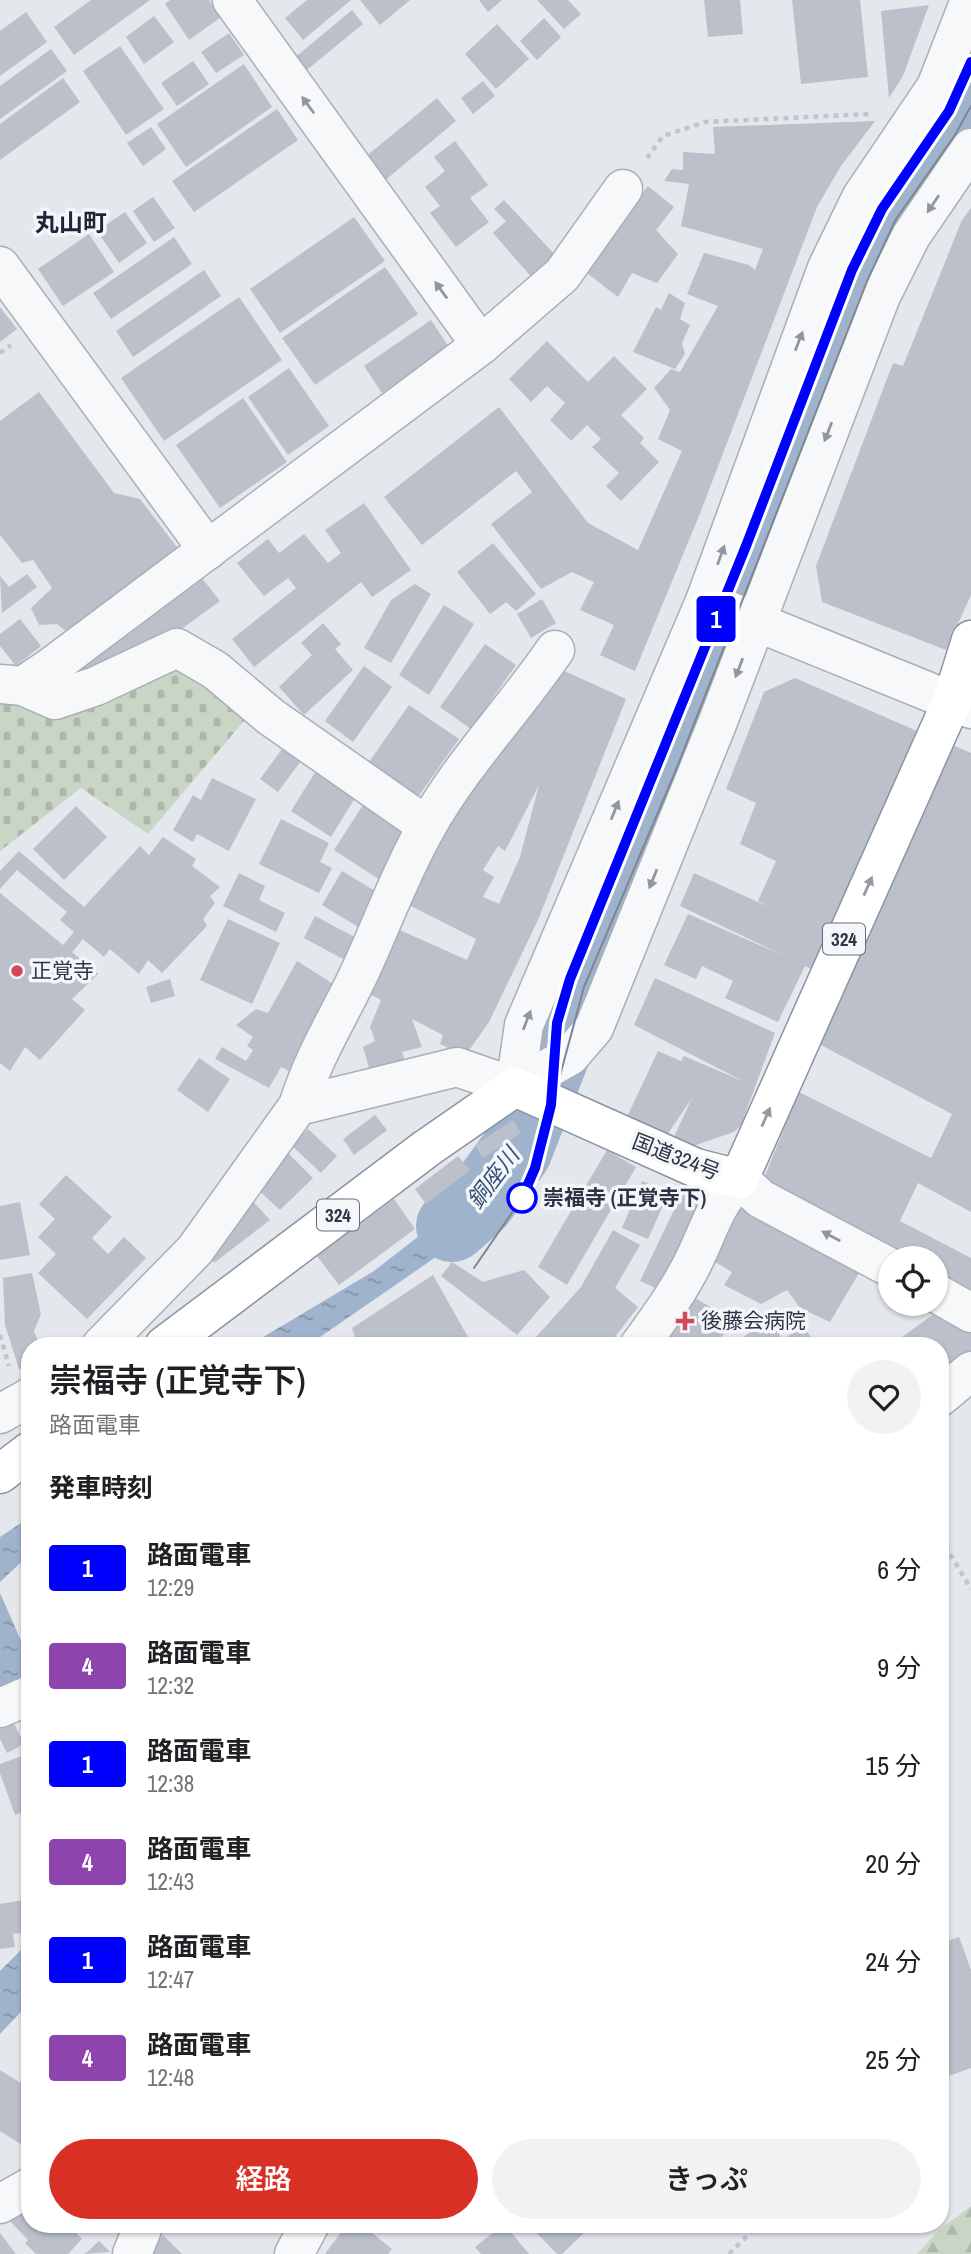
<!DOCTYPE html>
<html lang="ja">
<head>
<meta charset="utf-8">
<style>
	body { margin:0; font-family:"Archivo Narrow","Noto Sans JP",sans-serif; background:#f2f2f2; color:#202124; height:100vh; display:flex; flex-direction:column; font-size:26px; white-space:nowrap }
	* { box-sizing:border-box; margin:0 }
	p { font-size:23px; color:#757577 }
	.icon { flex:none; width:38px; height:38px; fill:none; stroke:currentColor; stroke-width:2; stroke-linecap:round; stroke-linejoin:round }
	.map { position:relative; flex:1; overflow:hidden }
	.sheet { position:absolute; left:21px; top:1337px; width:928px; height:896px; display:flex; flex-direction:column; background:#fff; border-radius:28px; box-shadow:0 2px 5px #0004 }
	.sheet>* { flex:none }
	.badge { padding:0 14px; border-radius:5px; font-size:24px; line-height:46px }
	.buttons { position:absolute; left:878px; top:1246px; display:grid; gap:14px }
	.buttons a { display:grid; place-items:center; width:70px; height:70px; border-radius:50%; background:#fff; box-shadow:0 2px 5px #0004; font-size:35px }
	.map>.badge { position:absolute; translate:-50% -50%; box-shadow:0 0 0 4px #fff }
	h2 { padding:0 28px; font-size:26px; line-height:63px }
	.round { display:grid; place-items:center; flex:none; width:74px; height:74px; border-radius:37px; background:#f2f2f2 }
	.headline { display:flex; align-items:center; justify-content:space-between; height:119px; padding:0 28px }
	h1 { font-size:33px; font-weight:600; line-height:52px }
	.cta { display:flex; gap:14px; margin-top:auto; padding:14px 28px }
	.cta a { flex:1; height:80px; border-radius:42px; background:#d93025; color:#fff; font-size:28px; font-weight:600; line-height:80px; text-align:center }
	.cta a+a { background:#f2f2f2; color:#202124 }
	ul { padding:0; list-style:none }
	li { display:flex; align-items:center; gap:21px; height:98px; padding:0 28px }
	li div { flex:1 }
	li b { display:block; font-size:26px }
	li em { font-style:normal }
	li .badge { min-width:77px; font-weight:700; text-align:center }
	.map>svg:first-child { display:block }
	.forest { fill:url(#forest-firs) }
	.cemetery { fill:url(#cemetery-stones) }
	.water { fill:url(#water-ripples) }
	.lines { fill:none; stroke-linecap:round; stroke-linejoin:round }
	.river { stroke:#9fb4cc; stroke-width:72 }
	.building { fill:#bbc0ca; fill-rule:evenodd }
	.minor-casing { stroke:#a9aeb7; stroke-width:41 }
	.tertiary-casing { stroke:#a9aeb7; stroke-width:41 }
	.trunk-casing { stroke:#8b94a3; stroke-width:41 }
	.path { stroke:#c2c5cb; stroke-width:4.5; stroke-dasharray:5 5; stroke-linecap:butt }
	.minor { stroke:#f7f8fa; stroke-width:38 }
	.tertiary { stroke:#f7f8fa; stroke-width:38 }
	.trunk { stroke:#fff; stroke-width:38 }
	.tram { stroke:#7d8696; stroke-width:2 }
	.oneway { fill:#9196a0 }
	.oneway2 { fill:#959aa2 }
	.line-casing { stroke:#fff; stroke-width:16 }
	.line { stroke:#00f; stroke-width:10 }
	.poi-dot { fill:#d1495b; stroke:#f4f6f9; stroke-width:2.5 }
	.stop-dot { fill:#fff; stroke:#00f; stroke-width:3.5 }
	.labels { text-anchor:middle; stroke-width:7; stroke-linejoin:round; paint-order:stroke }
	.shield { fill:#f4f6f9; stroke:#676e7b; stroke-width:2 }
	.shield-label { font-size:19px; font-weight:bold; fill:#2b3445 }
	.poi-label { font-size:21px; fill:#2b3445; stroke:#f4f6f9; text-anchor:start }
	.street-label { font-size:21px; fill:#2b3445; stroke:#f4f6f9 }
	.stop-label { font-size:21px; font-weight:bold; fill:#2b3445; stroke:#f4f6f9; text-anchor:start }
	.water-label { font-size:23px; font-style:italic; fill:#34527a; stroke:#f4f6f9 }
	.quarter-label { font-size:24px; font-weight:bold; fill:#1d2536; stroke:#f4f6f9 }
</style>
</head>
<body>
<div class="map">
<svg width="971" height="2254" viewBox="0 0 971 2254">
	<defs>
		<pattern id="forest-firs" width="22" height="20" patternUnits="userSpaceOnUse" patternTransform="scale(1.75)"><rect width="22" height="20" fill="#c9d6c5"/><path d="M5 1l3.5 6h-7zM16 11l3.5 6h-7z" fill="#adb8ab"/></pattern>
		<pattern id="cemetery-stones" width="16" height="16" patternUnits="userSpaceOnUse" patternTransform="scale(1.75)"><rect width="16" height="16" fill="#c9d6c5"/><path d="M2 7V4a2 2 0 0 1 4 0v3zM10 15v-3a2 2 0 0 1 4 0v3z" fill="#adb8ab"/></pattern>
		<pattern id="water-ripples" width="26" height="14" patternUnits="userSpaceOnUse" patternTransform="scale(1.75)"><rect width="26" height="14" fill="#9fb4cc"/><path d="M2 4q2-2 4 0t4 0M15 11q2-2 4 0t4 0" fill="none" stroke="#8293a7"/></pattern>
	</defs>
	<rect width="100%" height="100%" fill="#e4e7ec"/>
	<polygon class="forest" points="971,2206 971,2254 917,2254 938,2231"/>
	<polygon class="cemetery" points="176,659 249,715 148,834 81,788 0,851 0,699"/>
	<g class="water">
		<polygon points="516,1151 497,1212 446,1250 307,1346 248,1346 374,1271 428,1229 500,1157"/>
		<polygon points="30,1517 30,1554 0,1582 0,1537"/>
		<polygon points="0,1593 30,1661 30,1734 18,1710 0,1694"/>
		<polygon points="30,1941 30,2002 0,2034 0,1971"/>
	</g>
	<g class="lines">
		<polyline class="river" points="452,1226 479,1202 516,1151 856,285 881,228 950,126 971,83"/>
	</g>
	<g class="building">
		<polygon points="91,0 150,0 74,55 54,27"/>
		<polygon points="170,0 209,0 221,17 189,40 165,4"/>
		<polygon points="307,0 351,0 303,40 285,18"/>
		<polygon points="360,0 410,0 380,25"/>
		<polygon points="479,0 502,0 488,12"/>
		<polygon points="537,0 568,0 581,14 564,29"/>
		<polygon points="704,0 740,0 743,34 708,37"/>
		<polygon points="792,0 860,0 868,77 801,84"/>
		<polygon points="929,5 903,76 889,98 881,11"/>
		<polygon points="352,10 363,24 303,73 292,60"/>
		<polygon points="26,12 47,42 0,76 0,31"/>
		<polygon points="154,16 174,42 144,64 126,37"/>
		<polygon points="544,18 561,37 537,60 520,41"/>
		<polygon points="497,24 529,59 496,89 465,54"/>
		<polygon points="229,33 244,55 216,73 201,52"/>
		<polygon points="120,46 164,109 126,135 83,71"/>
		<polygon points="51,49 67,71 0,119 0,86"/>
		<polygon points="193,61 209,84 177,106 161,83"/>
		<polygon points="244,64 272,107 186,167 157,124"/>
		<polygon points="63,78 80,102 0,160 0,124"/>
		<polygon points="483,81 495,96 473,114 461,98"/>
		<polygon points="437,98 456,121 383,182 364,158"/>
		<polygon points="277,109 298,140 194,212 172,181"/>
		<polygon points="875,121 841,166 817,207 701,511 635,671 600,655 614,625 580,610 594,582 572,572 541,589 491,524 532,492 516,471 422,545 384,497 499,407 588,523 638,550 682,451 658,439 670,410 654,388 671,369 680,372 718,306 687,294 704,253 749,265 755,270 763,249 681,226 689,184 664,181 672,169 683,170 683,152 715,154 713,127"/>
		<polygon points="151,127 166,149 143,166 127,143"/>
		<polygon points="455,141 488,185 470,198 489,222 456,247 430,213 440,206 425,187 445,171 434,157"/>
		<polygon points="648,186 674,207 656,230 678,254 657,283 632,273 618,297 583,270"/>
		<polygon points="153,197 175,228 154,242 133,211"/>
		<polygon points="504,200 558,258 533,279 493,233 506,221 494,209"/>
		<polygon points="971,208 971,595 946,650 822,602 816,566 893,363 903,366 962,220"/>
		<polygon points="125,212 147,243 119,263 97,231"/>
		<polygon points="354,217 385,261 280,333 250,289"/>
		<polygon points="89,234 114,272 63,306 38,269"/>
		<polygon points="174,237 192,264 111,319 93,293"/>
		<polygon points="385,267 418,314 315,385 282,338"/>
		<polygon points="204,270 221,296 133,357 116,331"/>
		<polygon points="669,293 685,303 680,319 690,325 682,343 685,354 675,369 633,352 656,307 661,310"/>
		<polygon points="239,297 282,360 164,441 121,378"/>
		<polygon points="0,307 17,329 0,342"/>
		<polygon points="431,320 449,347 382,393 364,366"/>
		<polygon points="547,341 588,382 614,356 647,389 621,415 644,438 640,443 659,462 621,501 606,486 619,473 592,447 601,439 587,425 571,441 550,420 565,403 547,386 531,402 509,379"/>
		<polygon points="289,368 329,426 288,455 248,397"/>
		<polygon points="39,392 114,493 140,499 180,551 72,636 57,624 39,625 31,608 52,588 33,560 22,563 0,535 0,421"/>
		<polygon points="243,398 287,462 220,508 176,445"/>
		<polygon points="364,503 411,570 372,597 361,582 254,667 232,639 296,588 288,578 264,596 237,563 268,539 279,553 304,534 328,563 341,553 325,530"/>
		<polygon points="493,543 536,594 516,611 506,602 490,614 457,572"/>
		<polygon points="198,573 220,601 180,630 72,686 60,676"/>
		<polygon points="27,574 37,587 2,613 0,576 9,587"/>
		<polygon points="415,584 431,594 391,663 364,648 391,600"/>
		<polygon points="542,599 556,623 531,638 517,614"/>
		<polygon points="444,605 474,624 429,695 399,675"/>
		<polygon points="20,619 41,646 16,666 0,646 0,634"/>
		<polygon points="323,623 341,644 335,649 353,670 304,715 279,687 312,655 301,643"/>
		<polygon points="485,644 516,665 471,729 440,707"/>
		<polygon points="364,666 392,687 353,742 325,721"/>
		<path d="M558,668L626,699L538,920L489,1022L465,1056L440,1044L443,1035L412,1019L422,1047L402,1052L406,1063L371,1075L363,1047L375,1041L370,1027L381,1000L364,991L393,927L467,960L476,939L399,900L419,857ZM539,785L520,857L499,904L483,897L494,877L483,870L498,846L505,851Z"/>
		<polygon points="795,678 917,731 815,971 805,966 778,1022 725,998 733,981 702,966 696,979 664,965 688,914 785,956 680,906 694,873 769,907 758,901 776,861 740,844 756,803 726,789 764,692"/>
		<polygon points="409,705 459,739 418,797 369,762"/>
		<polygon points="288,741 306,754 278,792 260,779"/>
		<polygon points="948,743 971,753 971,1212 918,1183 900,1221 971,1258 971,1303 936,1283 936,1258 893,1258 760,1188 799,1092 931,1158 952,1114 819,1044"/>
		<polygon points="321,763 361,788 331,837 291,811"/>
		<polygon points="212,778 256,799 229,851 197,834 193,842 173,830 193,795 201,800"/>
		<polygon points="363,805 381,818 385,812 401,821 397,829 404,833 387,859 394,865 383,882 334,850"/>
		<polygon points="76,806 107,837 64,880 33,849"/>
		<polygon points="281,819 329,843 320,862 332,868 319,893 259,864"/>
		<polygon points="163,837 196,859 192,866 220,887 210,896 215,903 203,919 207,926 162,973 148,960 139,974 110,949 104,957 83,939 72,952 98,974 72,999 85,1010 40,1060 25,1047 10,1071 0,1063 0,893 63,945 74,932 60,920 67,912 17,870 0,889 0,871 19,851 84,907 140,846 149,855"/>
		<polygon points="342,871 385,897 365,931 322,905"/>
		<polygon points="239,873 265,886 259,900 285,913 276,932 223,906"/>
		<polygon points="315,916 364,942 352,964 304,938"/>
		<polygon points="228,919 280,943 252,1004 200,980"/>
		<polygon points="297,961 335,985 297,1075 281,1067 269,1088 215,1059 222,1047 246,1061 253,1050 247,1046 253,1037 236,1025 256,1009 268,1013"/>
		<polygon points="655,978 775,1033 741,1125 734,1132 693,1146 674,1137 692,1098 665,1138 626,1119 658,1051 681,1061 684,1056 745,1082 634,1025"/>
		<polygon points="170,979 175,996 151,1003 146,987"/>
		<polygon points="199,1058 230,1079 208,1112 177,1090"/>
		<polygon points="375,1115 387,1130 354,1155 343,1139"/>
		<polygon points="513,1120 521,1133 483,1158 475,1145"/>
		<polygon points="308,1129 337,1156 321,1173 292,1146"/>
		<polygon points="283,1148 313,1178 280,1210 254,1186"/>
		<polygon points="607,1150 636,1167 567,1285 538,1267"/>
		<polygon points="458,1156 470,1170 426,1204 415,1189"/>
		<polygon points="66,1175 112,1217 92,1238 108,1254 124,1237 146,1258 87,1319 38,1273 56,1254 38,1237 55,1219 39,1204"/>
		<polygon points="642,1181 669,1192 648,1239 622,1228"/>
		<polygon points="685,1187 707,1198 662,1291 640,1281"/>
		<polygon points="248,1196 270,1220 214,1263 207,1254"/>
		<polygon points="732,1196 865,1263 830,1322 800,1308 787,1290 761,1304 724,1285 732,1272 707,1257"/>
		<polygon points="394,1199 415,1229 339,1285 317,1256"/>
		<polygon points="20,1202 30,1255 0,1260 0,1206"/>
		<polygon points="613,1230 640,1245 615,1288 638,1307 608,1346 528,1346 581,1287"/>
		<polygon points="452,1262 483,1282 524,1270 550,1297 517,1335 441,1276"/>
		<polygon points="32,1273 41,1314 34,1331 40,1346 30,1346 30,1367 19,1369 5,1325 3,1278"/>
		<polygon points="433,1275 473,1346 358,1346 352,1328"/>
		<polygon points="687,1293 739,1324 708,1346 646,1346"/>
		<polygon points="943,1307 971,1323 971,1354 940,1381 940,1346 890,1346"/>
		<polygon points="768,1319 783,1340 802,1325 817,1345 731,1346"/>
		<polygon points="11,1717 24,1744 7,1753 0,1739 0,1722"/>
		<polygon points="30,1753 30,1809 15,1815 0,1773 0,1764"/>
		<polygon points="30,1899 29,1932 13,1934 15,1947 0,1949 0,1904"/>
		<polygon points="959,1937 971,1970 971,2068 940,2079 940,1944"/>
		<polygon points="0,2070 30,2089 30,2150 0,2131"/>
		<polygon points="30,2206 30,2224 68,2224 82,2239 68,2254 36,2254 25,2243 28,2240 9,2220"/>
		<polygon points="347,2224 361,2224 392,2249 388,2254 325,2254"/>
		<polygon points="504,2224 529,2254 481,2254 475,2247"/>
		<polygon points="534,2224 577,2224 585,2232 562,2254 557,2254 531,2227"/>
		<polygon points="0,2233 16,2254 0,2254"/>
		<polygon points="163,2235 182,2254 149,2254"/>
		<polygon points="99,2241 110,2252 85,2254"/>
	</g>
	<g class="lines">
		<g class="minor-casing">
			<g id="minor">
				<polyline points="232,0 481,345"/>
				<polyline points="0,266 208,550"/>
				<polyline points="0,684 23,686 51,667 481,345 562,275 623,189"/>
				<polyline points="23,686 55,700 96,686 177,648 215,670 271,717 427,826"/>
				<path d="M298,1106C313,1058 334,1025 356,980C380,930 399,875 427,826C463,762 514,710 555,650"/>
				<polyline points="936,1293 971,1313"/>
				<polyline points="101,1346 195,1250 298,1106 457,1067 515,1087"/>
				<path d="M639,1346C660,1317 682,1287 697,1254C711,1224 716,1204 739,1179L761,1199L891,1268"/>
				<polyline points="940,1397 971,1371"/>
				<polyline points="0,1414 30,1397"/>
				<polyline points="0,1708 30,1695"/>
				<polyline points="0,2204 30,2187"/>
				<polyline points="132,2254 144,2224"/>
				<polyline points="294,2254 310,2224"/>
			</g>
		</g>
		<g class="tertiary-casing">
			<g id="tertiary">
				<polyline points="705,601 971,709"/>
				<polyline points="515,1087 524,1025 705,601 827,268 861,198 936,87 970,0"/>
				<polyline points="515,1087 570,1056 594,1028 717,724 881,296 911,236 971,148"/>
			</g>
		</g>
		<g class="trunk-casing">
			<g id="trunk">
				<polyline points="164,1346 427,1148 515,1087 696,1168 739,1179 952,701 971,640"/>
				<polyline points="0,1474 30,1451"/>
			</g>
		</g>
		<g class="path">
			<polyline points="647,158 663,136 705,122 870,114"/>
			<polyline points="0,353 11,345"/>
			<polyline points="0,1335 9,1366"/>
			<polyline points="940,1537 971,1589"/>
			<polyline points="729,2254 759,2224"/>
		</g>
		<use href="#minor" class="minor"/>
		<use href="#tertiary" class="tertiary"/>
		<use href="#trunk" class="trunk"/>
		<g class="tram">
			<polyline points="553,1074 557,1023 570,979 746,546 852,270 882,209 941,125 971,62"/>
			<polyline points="474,1268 522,1198 535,1168 584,987 676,770 868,279 896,219 955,135 971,106"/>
		</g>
	</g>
	<defs><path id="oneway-solid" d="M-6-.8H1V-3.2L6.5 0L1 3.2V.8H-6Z" transform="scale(1.75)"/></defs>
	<g class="oneway">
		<use href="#oneway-solid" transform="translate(308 105) rotate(-126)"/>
		<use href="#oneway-solid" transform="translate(933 204) rotate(124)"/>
		<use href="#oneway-solid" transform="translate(441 290) rotate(-126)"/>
		<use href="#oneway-solid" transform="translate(799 341) rotate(-69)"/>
		<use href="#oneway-solid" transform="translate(828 432) rotate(111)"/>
		<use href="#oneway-solid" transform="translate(721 555) rotate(-70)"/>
		<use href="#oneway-solid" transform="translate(739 668) rotate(111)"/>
		<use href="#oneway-solid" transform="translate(615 810) rotate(-68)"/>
		<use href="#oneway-solid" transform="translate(653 879) rotate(112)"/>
		<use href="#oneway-solid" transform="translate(527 1020) rotate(-69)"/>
		<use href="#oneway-solid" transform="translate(831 1236) rotate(-152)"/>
	</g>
	<g class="oneway2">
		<use href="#oneway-solid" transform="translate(868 886) rotate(-66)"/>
		<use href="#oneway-solid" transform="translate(766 1117) rotate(-66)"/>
	</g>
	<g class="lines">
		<g class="line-casing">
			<polyline id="line" points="522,1198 535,1168 551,1105 557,1023 570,979 746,546 852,270 882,209 949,111 971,62"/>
		</g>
		<use href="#line" class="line"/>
	</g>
	<g class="poi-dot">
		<circle cx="17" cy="971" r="7"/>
		<path d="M681.5 1310.5h7v7h7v7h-7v7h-7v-7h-7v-7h7z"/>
	</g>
	<circle class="stop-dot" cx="522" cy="1198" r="14"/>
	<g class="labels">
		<g class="shield">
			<rect x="823" y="923.5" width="42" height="31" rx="5"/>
			<rect x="317" y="1199.5" width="42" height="31" rx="5"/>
		</g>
		<g class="shield-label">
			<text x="844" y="946">324</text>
			<text x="338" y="1222">324</text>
		</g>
		<g class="poi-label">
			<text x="31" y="978">正覚寺</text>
			<text x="701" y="1328">後藤会病院</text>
		</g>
		<g class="street-label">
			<text transform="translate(676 1157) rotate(21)" y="7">国道324号</text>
		</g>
		<g class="stop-label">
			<text x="543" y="1205">崇福寺 (正覚寺下)</text>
		</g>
		<g class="water-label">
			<text transform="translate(493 1178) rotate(-53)" y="8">銅座川</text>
		</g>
		<g class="quarter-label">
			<text x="71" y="231">丸山町</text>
		</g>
	</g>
</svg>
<div class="buttons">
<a><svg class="icon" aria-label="locate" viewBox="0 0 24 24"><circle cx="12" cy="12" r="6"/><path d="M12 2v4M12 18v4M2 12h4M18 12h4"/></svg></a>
</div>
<b class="badge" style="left:716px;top:619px;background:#00f;color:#fff">1</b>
<section class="sheet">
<div class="headline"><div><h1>崇福寺 (正覚寺下)</h1><p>路面電車</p></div><a class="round"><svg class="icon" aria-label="heart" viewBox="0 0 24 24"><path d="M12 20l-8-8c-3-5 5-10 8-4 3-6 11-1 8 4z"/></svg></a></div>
<h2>発車時刻</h2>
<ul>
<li><span class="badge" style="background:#00f;color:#fff">1</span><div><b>路面電車</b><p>12:29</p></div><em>6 分</em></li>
<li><span class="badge" style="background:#8e44ad;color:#fff">4</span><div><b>路面電車</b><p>12:32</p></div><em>9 分</em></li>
<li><span class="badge" style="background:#00f;color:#fff">1</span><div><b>路面電車</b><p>12:38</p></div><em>15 分</em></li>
<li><span class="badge" style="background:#8e44ad;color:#fff">4</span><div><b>路面電車</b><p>12:43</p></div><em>20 分</em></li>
<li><span class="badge" style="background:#00f;color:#fff">1</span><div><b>路面電車</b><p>12:47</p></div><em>24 分</em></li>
<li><span class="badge" style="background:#8e44ad;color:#fff">4</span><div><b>路面電車</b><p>12:48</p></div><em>25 分</em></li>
</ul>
<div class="cta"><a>経路</a><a>きっぷ</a></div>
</section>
</div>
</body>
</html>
